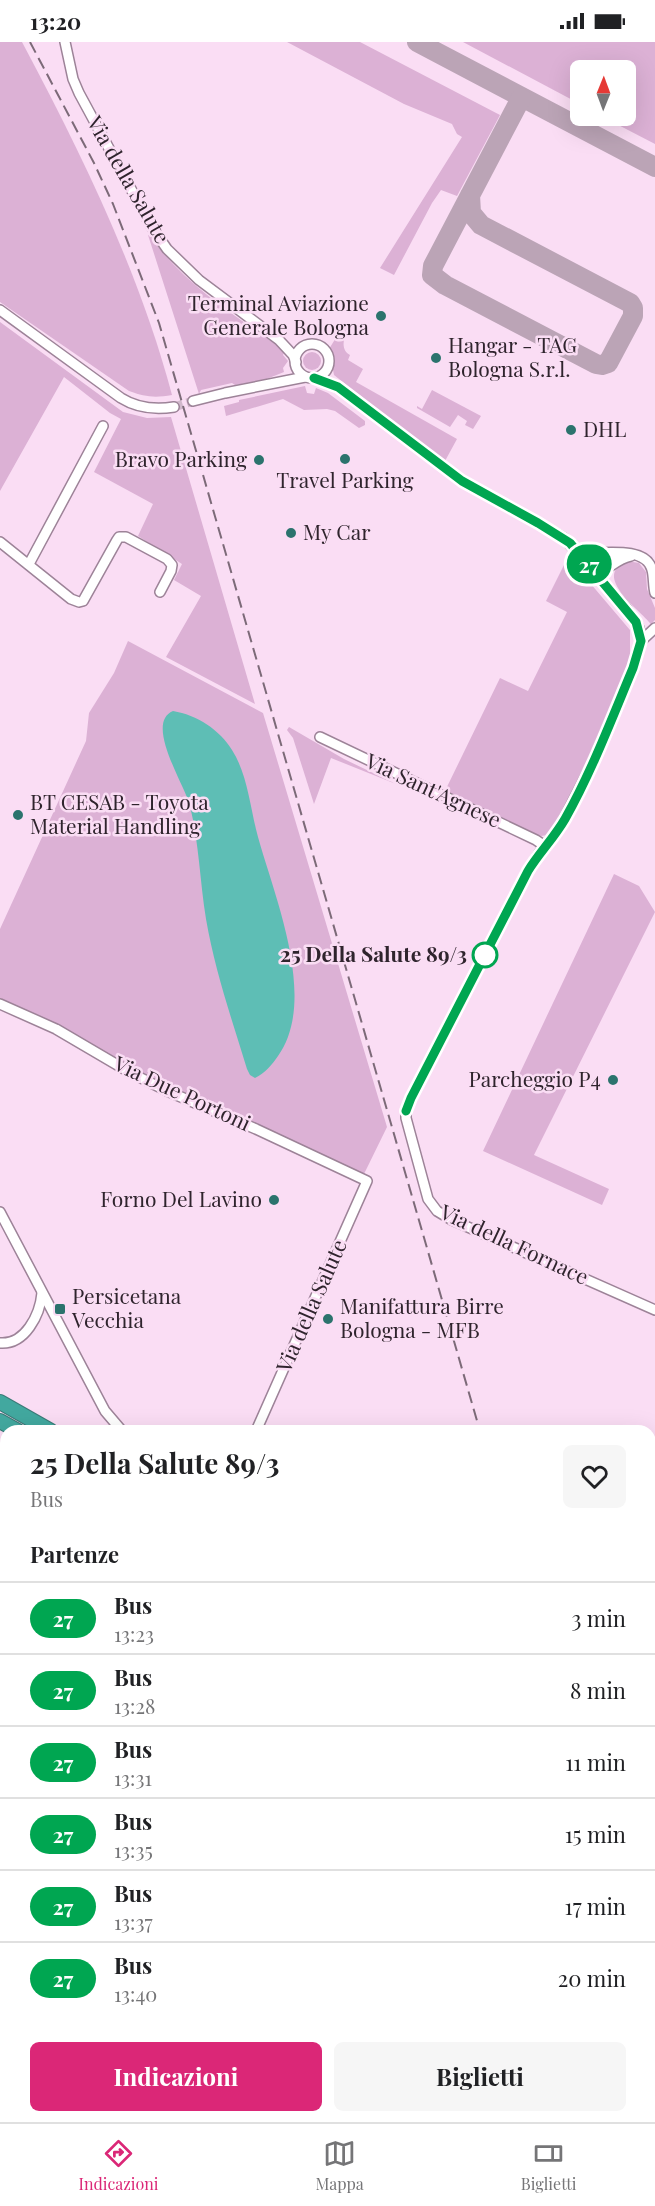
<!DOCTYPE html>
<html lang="it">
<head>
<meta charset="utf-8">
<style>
	body { margin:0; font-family:"Playfair Display",serif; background:#f6f6f6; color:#202124; height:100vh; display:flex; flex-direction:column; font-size:22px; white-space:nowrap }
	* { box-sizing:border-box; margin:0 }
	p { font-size:20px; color:#757577 }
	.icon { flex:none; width:33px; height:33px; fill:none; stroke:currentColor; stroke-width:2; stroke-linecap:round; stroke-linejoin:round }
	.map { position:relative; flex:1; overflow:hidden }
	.drawer { position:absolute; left:0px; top:1383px; width:656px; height:698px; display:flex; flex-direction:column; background:#fff; border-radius:18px 18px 0 0; box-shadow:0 6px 24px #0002 }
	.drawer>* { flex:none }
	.badge { padding:0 12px; border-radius:20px; font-size:21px; line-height:39px }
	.needle { width:39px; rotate:1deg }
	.buttons { position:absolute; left:570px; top:18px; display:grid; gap:12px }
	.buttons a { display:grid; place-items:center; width:66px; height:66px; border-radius:9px; background:#fff; box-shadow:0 6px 24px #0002; font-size:30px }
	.map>.badge { position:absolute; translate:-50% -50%; box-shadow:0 0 0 3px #fff }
	h2 { padding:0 30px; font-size:22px; line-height:54px }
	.round { display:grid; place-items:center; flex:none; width:63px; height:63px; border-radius:9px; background:#f6f6f6 }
	.summary { display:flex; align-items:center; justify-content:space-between; height:102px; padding:0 30px }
	h1 { font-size:28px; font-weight:700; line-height:45px }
	.primary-button { display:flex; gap:12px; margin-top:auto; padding:12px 30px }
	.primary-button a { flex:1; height:69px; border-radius:9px; background:#db2777; color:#fff; font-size:24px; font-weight:700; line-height:69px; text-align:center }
	.primary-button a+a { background:#f6f6f6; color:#202124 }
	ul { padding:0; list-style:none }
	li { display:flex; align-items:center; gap:18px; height:72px; padding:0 30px; border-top:2px solid #e0e0e0 }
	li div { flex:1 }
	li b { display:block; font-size:22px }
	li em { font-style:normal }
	li .badge { min-width:66px; font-weight:700; text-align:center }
	.status { display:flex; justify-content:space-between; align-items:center; height:42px; padding:0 30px; background:#fff; direction:ltr }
	.status svg { height:16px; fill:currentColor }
	.tabs { display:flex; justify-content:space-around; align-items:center; height:84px; border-top:2px solid #e0e0e0; background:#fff; font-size:16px; color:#757577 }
	.tabs a { display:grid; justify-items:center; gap:3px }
	.tabs .active { color:#db2777 }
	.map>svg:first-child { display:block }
	.green { fill:#dcb1d5 }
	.water { fill:#5ebeb5 }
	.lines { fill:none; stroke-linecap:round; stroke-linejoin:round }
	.taxiway { stroke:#bba4b6; stroke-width:20 }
	.minor-tunnel { stroke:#d1b8cc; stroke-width:9; stroke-dasharray:9 4.5; stroke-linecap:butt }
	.minor-casing { stroke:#9d8398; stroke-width:12 }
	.highway-casing { stroke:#3b7a77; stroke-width:16 }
	.minor { stroke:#fff; stroke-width:9 }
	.highway { stroke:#42a89f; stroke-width:14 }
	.rail { stroke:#7c6a78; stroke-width:2; stroke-dasharray:12 6; stroke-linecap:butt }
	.line-casing { stroke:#fff; stroke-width:14 }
	.line { stroke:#00a651; stroke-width:9 }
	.poi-dot { fill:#2b736d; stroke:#faddf4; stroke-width:2 }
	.stop-dot { fill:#fff; stroke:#00a651; stroke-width:3 }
	.labels { text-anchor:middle; stroke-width:5; stroke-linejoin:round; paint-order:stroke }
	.street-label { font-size:21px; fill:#2f242d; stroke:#faddf4 }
	.poi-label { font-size:21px; fill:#2f242d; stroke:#faddf4; text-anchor:start }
	.stop-label { font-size:21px; font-weight:bold; fill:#2f242d; stroke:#faddf4; text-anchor:end }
</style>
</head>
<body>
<div class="status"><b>13:20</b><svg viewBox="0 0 49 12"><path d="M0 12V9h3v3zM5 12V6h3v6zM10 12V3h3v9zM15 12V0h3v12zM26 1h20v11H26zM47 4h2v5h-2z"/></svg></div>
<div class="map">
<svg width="655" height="2080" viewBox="0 0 655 2080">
	<rect width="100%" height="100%" fill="#faddf4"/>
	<g class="green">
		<path d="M0,0H22C82,113 139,229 172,353C155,356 145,355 129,349L0,260Z"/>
		<polygon points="287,0 360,0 500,73 457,154 441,148 432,161 394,233 380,226 462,95 457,92 452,82 404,62"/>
		<polygon points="463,0 655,0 655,102 601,74 626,74 626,28 580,28 580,62"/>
		<path d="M148,193H150C181,241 239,276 285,309L283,313L288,319L283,326L284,330L264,338L235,343L232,341L201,348L199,352Z"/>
		<polygon points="0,280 123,370 147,376 171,375 255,662 166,615 201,554 174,538 182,522 138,494 153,462 94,430 121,377 110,371 64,335 0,449"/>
		<path d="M342,286L347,289C343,298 341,308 350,313L348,318L363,327L356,340L457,397L445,419L442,418L334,333L329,307Z"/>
		<circle cx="312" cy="319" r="9"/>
		<polygon points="305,344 307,351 314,352 316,346 328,351 365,379 365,383 359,386 335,369 327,367 304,368 283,357 226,374 224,364 239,360 239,358"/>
		<polygon points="432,348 481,374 473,387 465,383 467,379 458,373 450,385 417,366 417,364 422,367"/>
		<polygon points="568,515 630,588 630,619 618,652 559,779 548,793 541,794 444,751 500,636 528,649 567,570 546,559"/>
		<path d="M627,519L639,521L646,530L647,547L655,566V578L651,582C640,568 591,534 627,519Z"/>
		<polygon points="128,599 263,671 387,1085 364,1132 171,1046 0,959 0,887 86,699 89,671 114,631"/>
		<polygon points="289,685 344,717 396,742 331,716 314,762 293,696 287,688"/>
		<polygon points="614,832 639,844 655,870 534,1113 609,1147 602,1163 483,1109"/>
		<polygon points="0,1701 6,1704 6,1759 0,1756"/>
		<polygon points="0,1785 6,1788 6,1858 0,1855"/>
		<polygon points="40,2075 40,2074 100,2075 97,2080 42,2080 38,2078"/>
	</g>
	<path class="water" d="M173,669C197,673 220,688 232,708C248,733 250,766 258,795C275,856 318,958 278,1014C272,1023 265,1031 255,1036L250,1033L247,1027C232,978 215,929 206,877C200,840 199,801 190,764C185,743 144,681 173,669Z"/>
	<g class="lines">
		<g class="taxiway">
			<polyline points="417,0 655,125"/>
			<polyline points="470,153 471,171 481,183 630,261 633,266 633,274 608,321 602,323 596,322 445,243 432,233 433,224 521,56"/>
		</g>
		<polyline class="minor-tunnel" points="174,365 193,359"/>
		<g class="minor-casing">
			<g id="minor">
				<polyline points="65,0 73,37 79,51 151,184 167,207 199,238 279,298 293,313 296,320"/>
				<path d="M0,268L121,356C137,366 155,368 174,365"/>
				<circle cx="312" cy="319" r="17"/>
				<polyline points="314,336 338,345 462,439 564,496 626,566 639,586 641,599 633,626 591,724 560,785 540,810 528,829 411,1056 406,1069 406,1076 428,1157 437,1169 452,1178 655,1268"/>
				<polyline points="193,359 225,351 305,335"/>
				<polyline points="0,500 71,557 79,560 83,559 117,498 119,495 126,495 167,517 172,523 171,529 160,550"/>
				<path d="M579,511C597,513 646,502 652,528C654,535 653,543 655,551"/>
				<polyline points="29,522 103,384"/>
				<polyline points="594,529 598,521 614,512"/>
				<path d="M597,532C609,527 618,516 631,514"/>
				<polyline points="641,599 655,586"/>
				<polyline points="320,695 536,798 546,805"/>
				<polyline points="0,962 56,987 131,1031 167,1049 256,1087 367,1139 256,1389"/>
				<polyline points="0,1170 105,1369 122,1389"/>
				<path d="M0,1301C25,1303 40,1273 42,1251"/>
				<polyline points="0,1865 6,1868"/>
				<polyline points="0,1964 6,1952"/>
				<polyline points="414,2074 422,2079"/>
				<polyline points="475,2074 477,2080"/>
				<polyline points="650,2074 655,2077"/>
				<polyline points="233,2080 236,2074"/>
			</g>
		</g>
		<g class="highway-casing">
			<g id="highway">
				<polyline points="0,1360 51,1389"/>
				<polyline points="0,1379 18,1389"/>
				<polyline points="650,1685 655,1687"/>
				<polyline points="650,1702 655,1703"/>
				<polyline points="0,1765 6,1768"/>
				<polyline points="0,1776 6,1779"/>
				<polyline points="557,2074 564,2080"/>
				<polyline points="577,2074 585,2080"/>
				<polyline points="600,2074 610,2080"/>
			</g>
		</g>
		<use href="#minor" class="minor"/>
		<use href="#highway" class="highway"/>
		<g class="rail">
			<polyline points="30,0 94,121 113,162 159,281 480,1389"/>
			<polyline points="0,1677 6,1680"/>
			<polyline points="0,1690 6,1694"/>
			<polyline points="650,1795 655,1803"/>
			<polyline points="650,2007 655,2010"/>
			<polyline points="650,2022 655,2025"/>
			<polyline points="650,2037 655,2039"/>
		</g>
	</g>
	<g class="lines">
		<g class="line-casing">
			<path id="line" d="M314,336L338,345L462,439L538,481L570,501L636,580L641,599L633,626C612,676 592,729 565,777C554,796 539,811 528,829L411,1056L406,1069"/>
		</g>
		<use href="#line" class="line"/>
	</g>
	<g class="poi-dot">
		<circle cx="381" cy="274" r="6"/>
		<circle cx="436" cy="316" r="6"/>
		<circle cx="571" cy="388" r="6"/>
		<circle cx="345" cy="417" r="6"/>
		<circle cx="259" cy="418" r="6"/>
		<circle cx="291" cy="491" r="6"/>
		<circle cx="18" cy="773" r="6"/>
		<circle cx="613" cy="1038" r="6"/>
		<circle cx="274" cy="1158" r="6"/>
		<rect x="54" y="1261" width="12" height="12" rx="3"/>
		<circle cx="328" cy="1277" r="6"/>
	</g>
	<circle class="stop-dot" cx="485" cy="913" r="12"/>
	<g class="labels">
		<g class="street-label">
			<text transform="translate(128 138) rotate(60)" y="7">Via della Salute</text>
			<text transform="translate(433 749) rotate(25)" y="7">Via Sant'Agnese</text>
			<text transform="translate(182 1052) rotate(25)" y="7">Via Due Portoni</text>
			<text transform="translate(514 1203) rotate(25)" y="7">Via della Fornace</text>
			<text transform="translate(312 1264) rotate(-66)" y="7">Via della Salute</text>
		</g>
		<g class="poi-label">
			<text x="369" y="269" text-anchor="end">Terminal Aviazione<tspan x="369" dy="24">Generale Bologna</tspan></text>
			<text x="448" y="311">Hangar - TAG<tspan x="448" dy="24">Bologna S.r.l.</tspan></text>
			<text x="583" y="395">DHL</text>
			<text x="247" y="425" text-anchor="end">Bravo Parking</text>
			<text x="345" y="446" text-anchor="middle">Travel Parking</text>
			<text x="303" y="498">My Car</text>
			<text x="30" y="768">BT CESAB - Toyota<tspan x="30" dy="24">Material Handling</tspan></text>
			<text x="601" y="1045" text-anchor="end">Parcheggio P4</text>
			<text x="262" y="1165" text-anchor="end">Forno Del Lavino</text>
			<text x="72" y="1262">Persicetana<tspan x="72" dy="24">Vecchia</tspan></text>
			<text x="340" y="1272">Manifattura Birre<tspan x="340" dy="24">Bologna - MFB</tspan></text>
		</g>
		<g class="stop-label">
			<text x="467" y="920">25 Della Salute 89/3</text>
		</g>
	</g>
</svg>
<div class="buttons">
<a><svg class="needle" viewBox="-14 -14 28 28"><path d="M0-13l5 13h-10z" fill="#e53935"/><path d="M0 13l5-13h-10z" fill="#757577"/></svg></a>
</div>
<b class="badge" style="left:589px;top:522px;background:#00a651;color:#fff">27</b>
<section class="drawer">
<div class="summary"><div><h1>25 Della Salute 89/3</h1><p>Bus</p></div><a class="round"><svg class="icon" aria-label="heart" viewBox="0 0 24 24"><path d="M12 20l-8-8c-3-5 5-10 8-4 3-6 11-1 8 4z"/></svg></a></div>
<h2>Partenze</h2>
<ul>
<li><span class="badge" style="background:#00a651;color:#fff">27</span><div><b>Bus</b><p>13:23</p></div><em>3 min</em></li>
<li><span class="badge" style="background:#00a651;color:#fff">27</span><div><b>Bus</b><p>13:28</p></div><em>8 min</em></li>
<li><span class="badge" style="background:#00a651;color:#fff">27</span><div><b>Bus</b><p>13:31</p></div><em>11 min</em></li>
<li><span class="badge" style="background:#00a651;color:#fff">27</span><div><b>Bus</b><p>13:35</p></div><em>15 min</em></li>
<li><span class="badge" style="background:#00a651;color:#fff">27</span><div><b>Bus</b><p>13:37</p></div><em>17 min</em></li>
<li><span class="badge" style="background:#00a651;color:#fff">27</span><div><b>Bus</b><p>13:40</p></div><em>20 min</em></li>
</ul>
<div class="primary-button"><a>Indicazioni</a><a>Biglietti</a></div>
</section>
</div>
<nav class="tabs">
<a class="active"><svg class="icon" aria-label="directions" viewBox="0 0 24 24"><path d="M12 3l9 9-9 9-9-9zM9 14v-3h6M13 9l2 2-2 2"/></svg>Indicazioni</a>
<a><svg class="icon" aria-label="map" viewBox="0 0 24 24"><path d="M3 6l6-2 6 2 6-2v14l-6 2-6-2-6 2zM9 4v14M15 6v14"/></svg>Mappa</a>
<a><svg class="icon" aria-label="tickets" viewBox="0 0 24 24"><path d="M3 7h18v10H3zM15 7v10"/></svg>Biglietti</a>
</nav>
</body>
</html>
